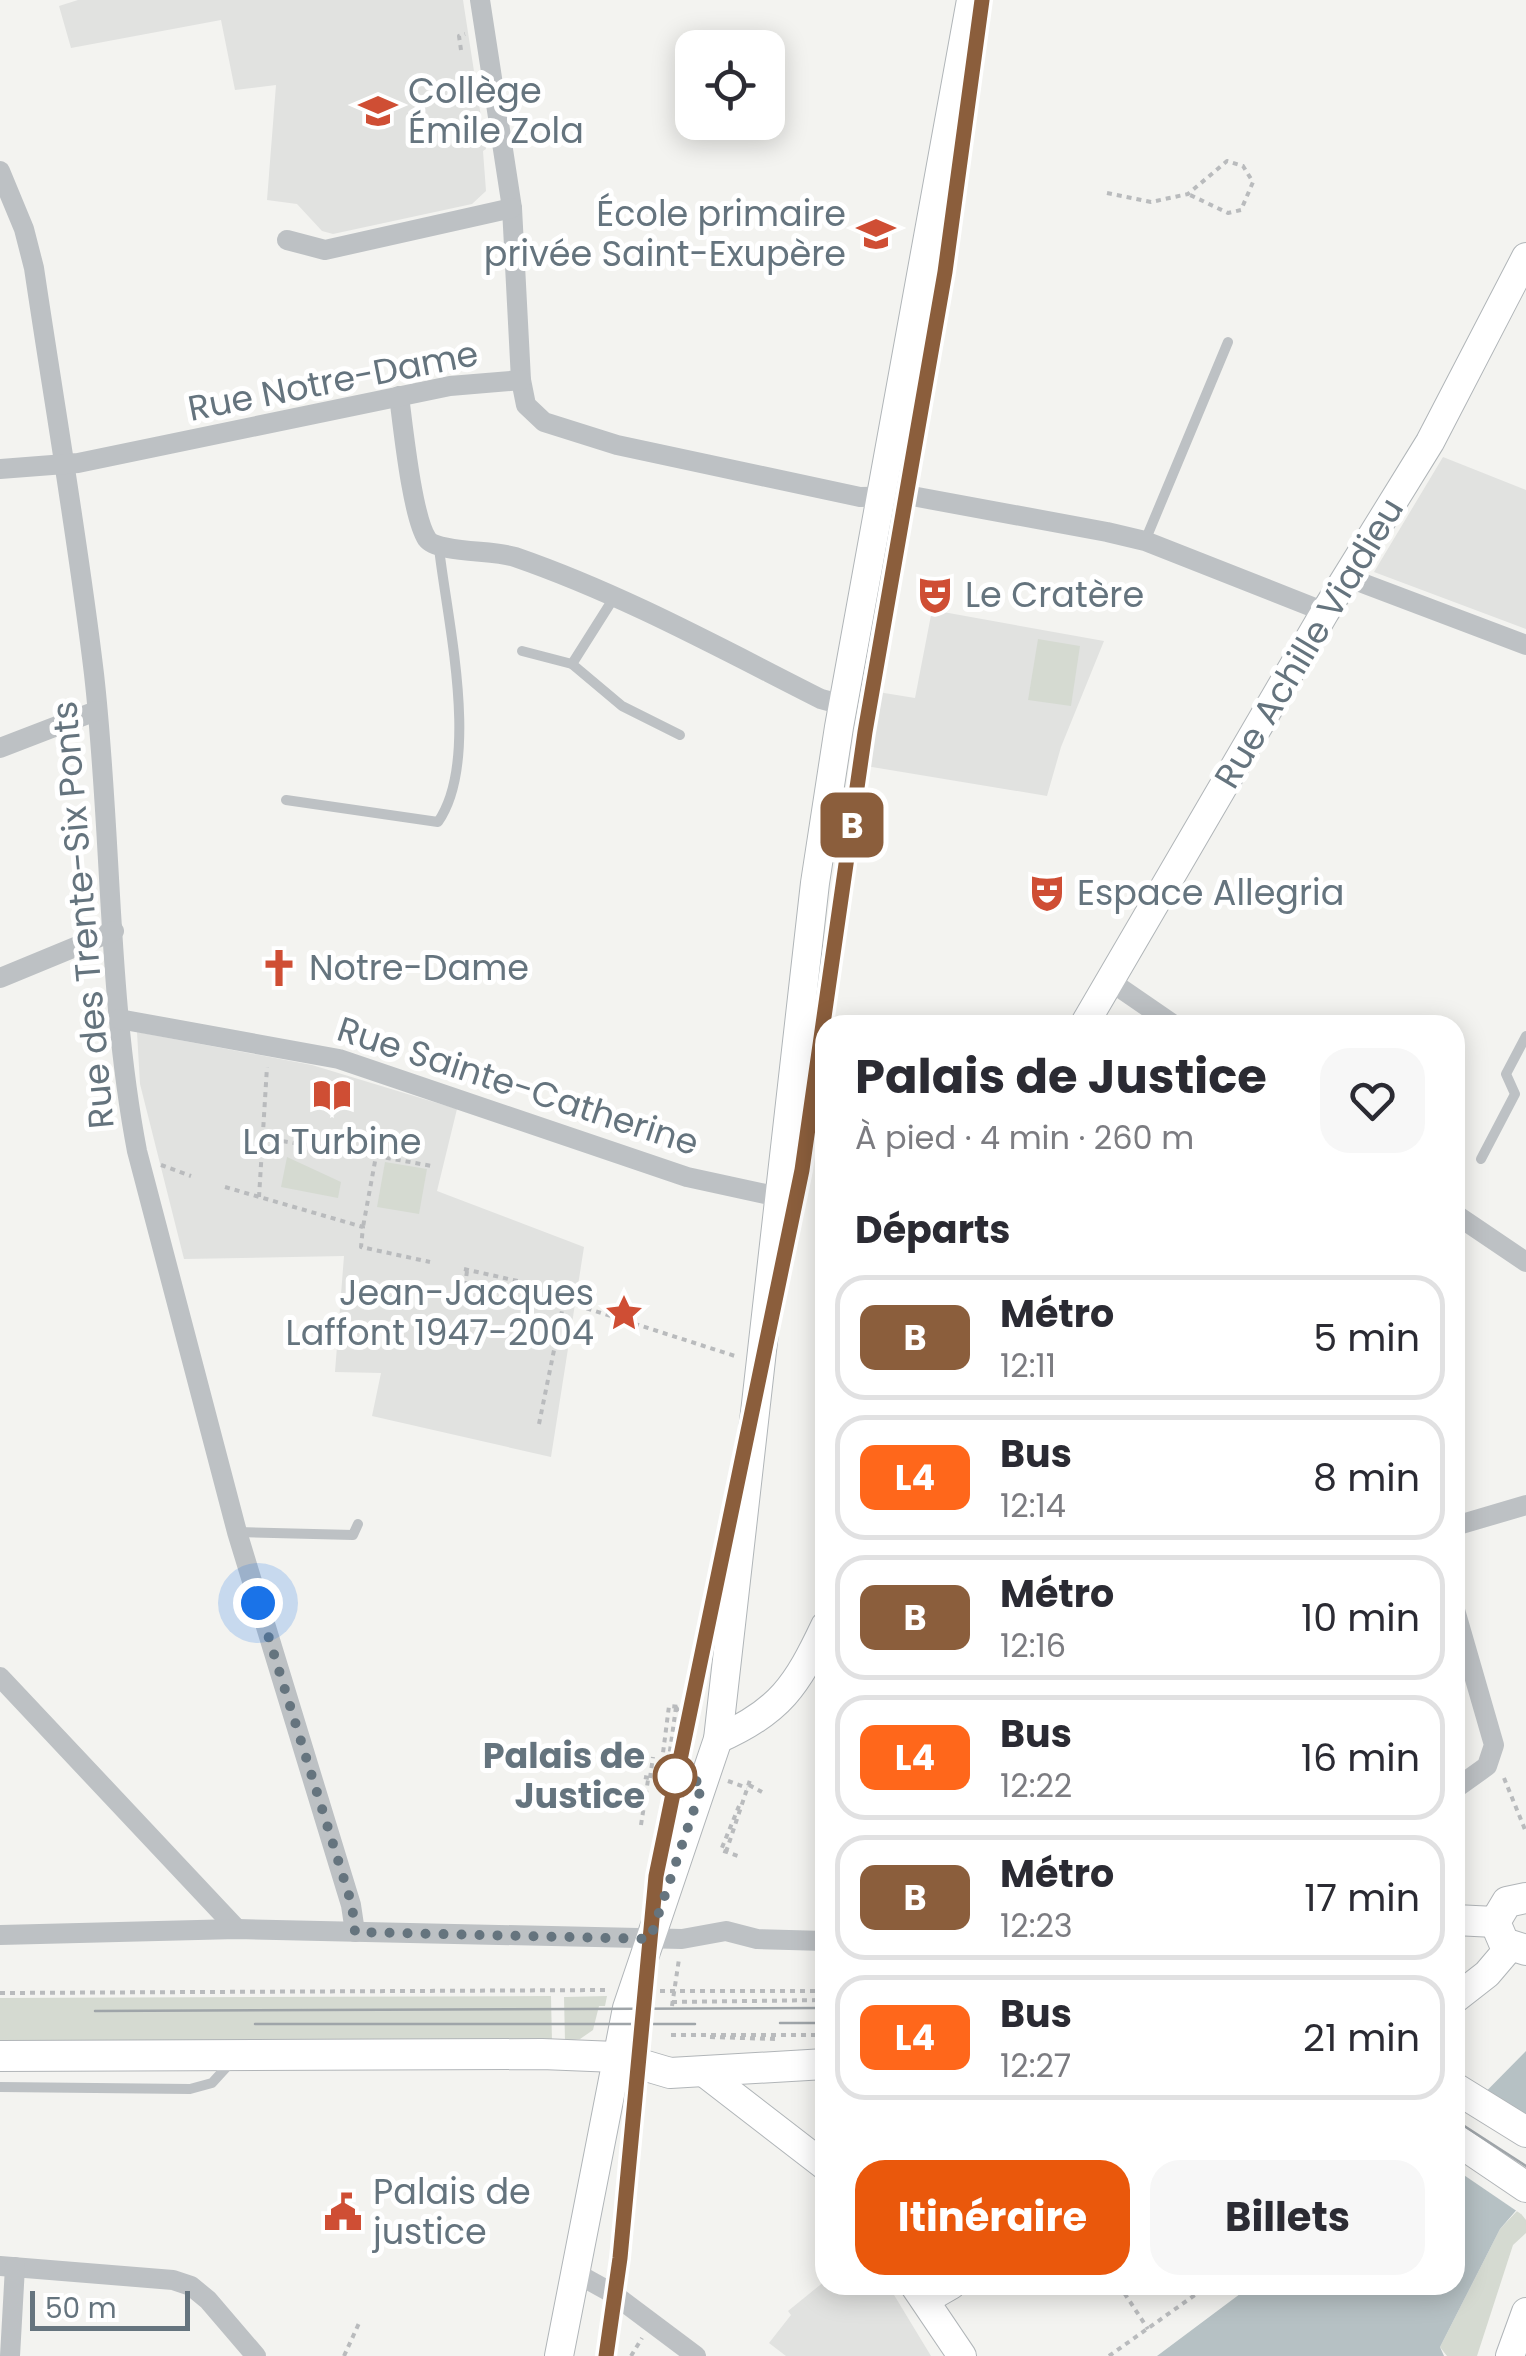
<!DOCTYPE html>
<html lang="fr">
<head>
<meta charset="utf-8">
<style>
	body { margin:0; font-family:Poppins,sans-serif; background:#f7f7f7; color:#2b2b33; height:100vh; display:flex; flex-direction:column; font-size:38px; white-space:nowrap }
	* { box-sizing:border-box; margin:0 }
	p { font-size:32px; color:#7c7c81 }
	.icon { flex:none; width:55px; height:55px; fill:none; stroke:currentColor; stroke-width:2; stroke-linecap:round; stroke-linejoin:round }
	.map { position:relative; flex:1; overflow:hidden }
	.details { position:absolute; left:815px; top:1015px; width:650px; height:1280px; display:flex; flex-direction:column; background:#fff; border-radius:30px; box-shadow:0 5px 25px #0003 }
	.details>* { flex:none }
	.badge { padding:0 20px; border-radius:15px; font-size:35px; line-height:65px }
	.tools { position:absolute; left:675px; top:30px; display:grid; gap:20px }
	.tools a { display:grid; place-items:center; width:110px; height:110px; border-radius:20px; background:#fff; box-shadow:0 5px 25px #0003; font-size:50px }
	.scale { position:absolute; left:30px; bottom:25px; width:160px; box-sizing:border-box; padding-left:10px; border:5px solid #65747e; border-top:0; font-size:28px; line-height:35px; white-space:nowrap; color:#65747e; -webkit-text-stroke:8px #fff; paint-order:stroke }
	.you { position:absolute; width:50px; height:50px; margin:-25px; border:8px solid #fff; border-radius:50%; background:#1a73e8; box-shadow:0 0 0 15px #1a73e833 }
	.map>.badge { position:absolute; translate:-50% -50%; box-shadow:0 0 0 5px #fff }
	h2 { padding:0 40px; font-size:38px; line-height:90px }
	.round { display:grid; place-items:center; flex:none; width:105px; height:105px; border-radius:30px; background:#f7f7f7 }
	.head { display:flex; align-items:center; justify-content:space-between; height:170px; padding:0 40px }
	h1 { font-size:48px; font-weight:700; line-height:75px }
	.action { display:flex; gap:20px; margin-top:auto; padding:20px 40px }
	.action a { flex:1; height:115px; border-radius:30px; background:#ea580c; color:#fff; font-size:40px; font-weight:700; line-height:115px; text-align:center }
	.action a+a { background:#f7f7f7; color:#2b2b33 }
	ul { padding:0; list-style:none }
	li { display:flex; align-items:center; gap:30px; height:125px; margin:0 20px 15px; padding:0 20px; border:5px solid #e1e1e2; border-radius:30px }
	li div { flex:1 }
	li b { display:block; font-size:38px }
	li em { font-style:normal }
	li .badge { min-width:110px; font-weight:700; text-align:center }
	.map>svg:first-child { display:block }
	.built { fill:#e1e2e0 }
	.green { fill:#d5dad1 }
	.water { fill:#b6c1c4 }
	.pier { fill:#f3f3f0 }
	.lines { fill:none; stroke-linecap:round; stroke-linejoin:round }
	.secondary-casing { stroke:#b0b5b8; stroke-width:30 }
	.primary-casing { stroke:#b1b5b8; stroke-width:32 }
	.path { stroke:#b9bbbd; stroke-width:4; stroke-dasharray:5 5; stroke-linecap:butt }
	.lane { stroke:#bdc1c4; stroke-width:10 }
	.street { stroke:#bdc1c4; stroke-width:20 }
	.secondary { stroke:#fff; stroke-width:28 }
	.primary { stroke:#fff; stroke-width:30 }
	.tram { stroke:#9fa5a9; stroke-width:2.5 }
	.line-casing { stroke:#fff; stroke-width:22 }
	.line { stroke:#8b5e3c; stroke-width:15 }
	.walk { stroke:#65747e; stroke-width:10; stroke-dasharray:0 18 }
	.stop-dot { fill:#fff; stroke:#8b5e3c; stroke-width:5 }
	.labels { text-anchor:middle; stroke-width:10; stroke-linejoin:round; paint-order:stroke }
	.poi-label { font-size:35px; fill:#65747e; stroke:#fff; text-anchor:start }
	.street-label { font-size:35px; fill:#65747e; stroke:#fff }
	.stop-label { font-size:35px; font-weight:bold; fill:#65747e; stroke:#fff; text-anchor:end }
</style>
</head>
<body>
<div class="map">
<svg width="1526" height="2356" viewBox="0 0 1526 2356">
	<rect width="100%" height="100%" fill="#f3f3f0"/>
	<g class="built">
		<polygon points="78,0 463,0 486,149 483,151 486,191 472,204 333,234 322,231 297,204 267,200 276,85 235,90 221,20 71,48 59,6"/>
		<polygon points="1443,457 1526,490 1526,629 1374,572"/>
		<polygon points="932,610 1104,641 1061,747 1047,796 866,766 878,692 915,698"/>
		<polygon points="137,1032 312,1065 457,1109 437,1191 584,1247 551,1457 372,1416 381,1373 335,1372 344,1256 184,1259 140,1084"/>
		<polygon points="825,2281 825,2285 888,2285 931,2356 786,2356 769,2343 791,2315 788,2311"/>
	</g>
	<g class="green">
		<polygon points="1038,639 1080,646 1071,706 1028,700"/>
		<polygon points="287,1157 341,1182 338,1198 281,1187"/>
		<polygon points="385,1162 427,1169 419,1214 377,1207"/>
		<polygon points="551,1996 552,2042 0,2045 0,1998"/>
		<polygon points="607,1996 605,2006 599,2006 593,2030 580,2039 565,2041 564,1997"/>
		<polygon points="1518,2210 1526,2220 1526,2233 1513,2245 1477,2356 1447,2356 1440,2347 1500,2229"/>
	</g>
	<polygon class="water" points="1526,2051 1526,2199 1500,2229 1440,2347 1444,2356 1157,2356 1252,2285 1455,2285 1455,2123"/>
	<polygon class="pier" points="1483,2088 1526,2116 1526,2208 1521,2214 1455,2169 1455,2116"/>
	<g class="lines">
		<g class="secondary-casing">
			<g id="secondary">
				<polyline points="1084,1025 1325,612 1430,442 1526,257"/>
				<path d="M718,1739C780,1712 797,1685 825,1626"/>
				<polyline points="1455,1999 1487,1974 1510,1947"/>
				<polyline points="702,2071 825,2166"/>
				<polyline points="914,2285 962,2356"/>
				<polyline points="925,2300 951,2285"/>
				<polyline points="559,2356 627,2008 718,1739 815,883 839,727 971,0"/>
				<polyline points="1510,2356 1526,2312"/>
			</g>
		</g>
		<g class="primary-casing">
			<g id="primary">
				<polyline points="1526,1898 1507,1902 1495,1922 1504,1943 1526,1950"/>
				<polyline points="1455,1920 1495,1922"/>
				<polyline points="0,2056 542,2054 616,2057 670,2073 825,2064"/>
				<polyline points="1455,2088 1526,2132"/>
				<polyline points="1455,2139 1526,2187"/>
			</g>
		</g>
		<g class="path">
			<polyline points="461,50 459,36 465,34"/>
			<polyline points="1107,193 1151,202 1188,194 1227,161 1243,166 1253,182 1241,210 1228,213 1188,194"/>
			<polyline points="349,1039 351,1024"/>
			<polyline points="263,1138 376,1156 363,1227"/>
			<polyline points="376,1156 432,1166"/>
			<polyline points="161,1165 191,1176"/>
			<polyline points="225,1187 363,1227 361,1247 430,1262"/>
			<polyline points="259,1197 267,1067"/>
			<polyline points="464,1269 522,1282"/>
			<polyline points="465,1286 467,1271"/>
			<polyline points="560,1290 566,1291 564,1301 735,1356"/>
			<polyline points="512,1305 516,1280"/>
			<polyline points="539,1424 564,1301"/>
			<polyline points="676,1707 682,1717 677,1755 669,1758 686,1765"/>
			<polyline points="676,1707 669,1758 663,1753 669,1706 698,1709"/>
			<polyline points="644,1777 680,1784"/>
			<polyline points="650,1778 653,1757"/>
			<polyline points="1504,1778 1526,1832"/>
			<polyline points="672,1781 676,1761"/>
			<polyline points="728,1781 747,1788"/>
			<polyline points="749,1785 762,1792"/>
			<polyline points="739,1806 721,1850 741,1857"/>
			<polyline points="667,1807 671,1782"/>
			<polyline points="641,1825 648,1780"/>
			<polyline points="726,1852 750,1780"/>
			<polyline points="660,1991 825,1991"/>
			<polyline points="0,1993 610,1990"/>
			<polyline points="672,2002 825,2000"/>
			<polyline points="672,2006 679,1959"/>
			<polyline points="671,2035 825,2035"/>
			<polyline points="710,2037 775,2039"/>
			<polyline points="1119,2285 1148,2329"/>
			<polyline points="344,2356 360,2321"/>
			<polyline points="631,2356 642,2338"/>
			<polyline points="1109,2356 1209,2285"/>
		</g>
		<g class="lane">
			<polyline points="1145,541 1228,342"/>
			<polyline points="615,596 572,664 622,706 680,735"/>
			<polyline points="522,651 572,664"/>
			<path d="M286,800L438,822C481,760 447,620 439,548"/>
			<polyline points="1481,1159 1515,1094 1506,1074 1526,1036"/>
			<polyline points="237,1532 353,1535 358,1524"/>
			<polyline points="0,2087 190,2089 212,2083 233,2060"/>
		</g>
		<g class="street">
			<polyline points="480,0 512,208 521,380 526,405 544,422 617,445 860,497 912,496 1107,532 1145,541 1325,612"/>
			<path d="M0,171L24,229L34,268C54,403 78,539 94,674C112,833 107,994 137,1151L237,1532L351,1905L355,1932"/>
			<polyline points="287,240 325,250 512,208"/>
			<path d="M399,396C403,426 412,516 427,539C437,553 495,550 515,557C622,594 720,648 821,699L843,705"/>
			<polyline points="0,469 78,463 450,386 521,380"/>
			<polyline points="1349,578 1526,645"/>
			<polyline points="0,748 96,711"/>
			<polyline points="0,978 114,931"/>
			<polyline points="1110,981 1174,1025"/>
			<polyline points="119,1019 339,1059 687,1177 779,1197"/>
			<polyline points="795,1043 825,1046"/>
			<polyline points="1455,1214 1526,1262"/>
			<polyline points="1455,1526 1526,1505"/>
			<polyline points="1455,1610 1494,1745 1487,1766 1455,1789"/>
			<polyline points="0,1677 237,1929"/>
			<polyline points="0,1935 237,1929 682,1939 726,1931 757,1939 825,1941"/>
			<polyline points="0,2266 173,2280 191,2286 208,2300 256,2356"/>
			<polyline points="574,2272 612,2293 696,2356"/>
			<polyline points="10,2356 15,2267"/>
		</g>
		<use href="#secondary" class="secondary"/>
		<use href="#primary" class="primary"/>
		<g class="tram">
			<polyline points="95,2011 825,2008"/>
			<polyline points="780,2023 825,2023"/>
			<polyline points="255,2024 695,2024"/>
			<polyline points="1455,2120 1526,2166"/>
		</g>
	</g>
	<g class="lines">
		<g class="line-casing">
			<polyline id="line" points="606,2356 620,2258 656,1876 802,1170 865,732 945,272 982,0"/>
		</g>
		<use href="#line" class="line"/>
		<polyline class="walk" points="258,1603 352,1905 355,1932 650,1939 703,1783 675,1776"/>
	</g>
	<defs>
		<g id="school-bare" transform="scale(3)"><path d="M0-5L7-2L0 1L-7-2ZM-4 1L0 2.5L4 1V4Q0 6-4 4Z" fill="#cf4e34" stroke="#fff" stroke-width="2.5" paint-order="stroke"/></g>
		<g id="theatre-bare" transform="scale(3)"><path d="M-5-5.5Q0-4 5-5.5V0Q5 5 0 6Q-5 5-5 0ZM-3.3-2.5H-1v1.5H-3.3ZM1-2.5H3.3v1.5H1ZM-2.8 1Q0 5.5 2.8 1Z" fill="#cf4e34" stroke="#fff" stroke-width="2.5" paint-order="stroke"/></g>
		<g id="church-bare" transform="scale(3)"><path d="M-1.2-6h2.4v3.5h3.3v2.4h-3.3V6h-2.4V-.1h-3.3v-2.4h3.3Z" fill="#cf4e34" stroke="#fff" stroke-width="2.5" paint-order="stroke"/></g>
		<g id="library-bare" transform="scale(3)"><path d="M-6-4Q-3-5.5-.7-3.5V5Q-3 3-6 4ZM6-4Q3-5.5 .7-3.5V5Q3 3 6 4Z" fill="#cf4e34" stroke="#fff" stroke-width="2.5" paint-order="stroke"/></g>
		<g id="sight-bare" transform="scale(3)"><path d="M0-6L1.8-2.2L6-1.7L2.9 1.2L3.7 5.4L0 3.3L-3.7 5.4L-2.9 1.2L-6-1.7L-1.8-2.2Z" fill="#cf4e34" stroke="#fff" stroke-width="2.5" paint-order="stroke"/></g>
		<g id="civic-bare" transform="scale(3)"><path d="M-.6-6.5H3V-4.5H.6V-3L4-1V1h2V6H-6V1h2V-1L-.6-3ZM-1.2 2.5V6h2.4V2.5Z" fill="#cf4e34" stroke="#fff" stroke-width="2.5" paint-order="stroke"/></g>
	</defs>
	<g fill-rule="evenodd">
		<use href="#school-bare" x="378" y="111"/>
		<use href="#school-bare" x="876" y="234"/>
		<use href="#theatre-bare" x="935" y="595"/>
		<use href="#theatre-bare" x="1047" y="893"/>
		<use href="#church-bare" x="279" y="968"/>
		<use href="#library-bare" x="332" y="1095"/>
		<use href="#sight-bare" x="624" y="1313"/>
		<use href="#civic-bare" x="343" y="2212"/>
	</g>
	<circle class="stop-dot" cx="675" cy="1776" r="20"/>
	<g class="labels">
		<g class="poi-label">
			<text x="408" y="103">Collège<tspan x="408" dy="40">Émile Zola</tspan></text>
			<text x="846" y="226" text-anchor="end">École primaire<tspan x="846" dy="40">privée Saint-Exupère</tspan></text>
			<text x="965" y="607">Le Cratère</text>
			<text x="1077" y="905">Espace Allegria</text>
			<text x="309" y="980">Notre-Dame</text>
			<text x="332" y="1154" text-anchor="middle">La Turbine</text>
			<text x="594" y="1305" text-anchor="end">Jean-Jacques<tspan x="594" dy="40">Laffont 1947-2004</tspan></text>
			<text x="373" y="2204">Palais de<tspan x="373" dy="40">justice</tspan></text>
		</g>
		<g class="street-label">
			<text transform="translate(333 381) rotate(-11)" y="12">Rue Notre-Dame</text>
			<text transform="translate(1309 643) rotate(-59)" y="12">Rue Achille Viadieu</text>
			<text transform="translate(83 915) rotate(-95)" y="12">Rue des Trente-Six Ponts</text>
			<text transform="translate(518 1086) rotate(18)" y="12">Rue Sainte-Catherine</text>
		</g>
		<g class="stop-label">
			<text x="645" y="1768">Palais de<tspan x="645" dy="40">Justice</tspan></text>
		</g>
	</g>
</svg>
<div class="tools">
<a><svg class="icon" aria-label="locate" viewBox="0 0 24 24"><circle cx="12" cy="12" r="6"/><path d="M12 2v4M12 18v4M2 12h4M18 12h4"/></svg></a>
</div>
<div class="scale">50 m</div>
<div class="you" style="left:258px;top:1603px"></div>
<b class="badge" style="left:852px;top:825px;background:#8b5e3c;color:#fff">B</b>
<section class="details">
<div class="head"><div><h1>Palais de Justice</h1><p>À pied · 4 min · 260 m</p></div><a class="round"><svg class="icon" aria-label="heart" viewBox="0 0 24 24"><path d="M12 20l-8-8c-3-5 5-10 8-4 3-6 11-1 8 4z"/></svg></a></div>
<h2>Départs</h2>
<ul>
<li><span class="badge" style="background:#8b5e3c;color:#fff">B</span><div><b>Métro</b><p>12:11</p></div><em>5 min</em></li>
<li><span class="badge" style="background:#ff671b;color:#fff">L4</span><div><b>Bus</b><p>12:14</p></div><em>8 min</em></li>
<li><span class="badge" style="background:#8b5e3c;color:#fff">B</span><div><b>Métro</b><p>12:16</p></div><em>10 min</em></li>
<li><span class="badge" style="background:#ff671b;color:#fff">L4</span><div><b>Bus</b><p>12:22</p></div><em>16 min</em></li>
<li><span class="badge" style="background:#8b5e3c;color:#fff">B</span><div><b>Métro</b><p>12:23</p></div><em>17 min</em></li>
<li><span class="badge" style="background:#ff671b;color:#fff">L4</span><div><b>Bus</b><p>12:27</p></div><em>21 min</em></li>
</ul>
<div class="action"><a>Itinéraire</a><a>Billets</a></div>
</section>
</div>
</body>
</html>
